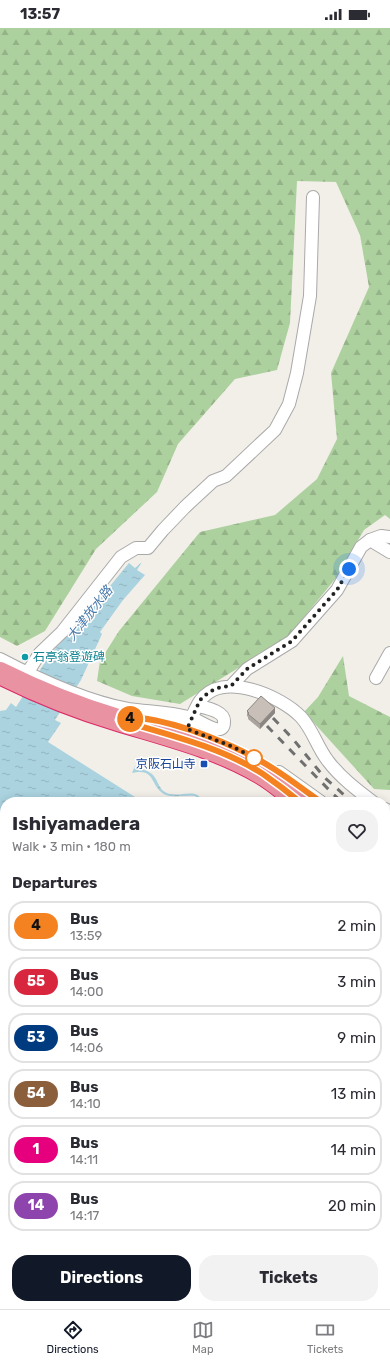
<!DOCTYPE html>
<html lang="en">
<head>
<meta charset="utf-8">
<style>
	body { margin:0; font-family:Rubik,"Noto Sans JP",sans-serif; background:#f2f2f3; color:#2b2b33; height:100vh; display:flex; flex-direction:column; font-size:15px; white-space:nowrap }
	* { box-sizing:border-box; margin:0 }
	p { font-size:13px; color:#7c7c81 }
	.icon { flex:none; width:22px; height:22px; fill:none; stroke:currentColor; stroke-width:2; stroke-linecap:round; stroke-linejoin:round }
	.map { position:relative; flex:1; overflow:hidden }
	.panel { position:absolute; left:0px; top:769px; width:390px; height:512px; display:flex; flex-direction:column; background:#fff; border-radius:16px 16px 0 0; box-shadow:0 2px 10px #0003 }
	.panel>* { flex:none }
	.badge { padding:0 8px; border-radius:13px; font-size:14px; line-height:26px }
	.you { position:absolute; width:20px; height:20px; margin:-10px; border:3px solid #fff; border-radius:50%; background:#1a73e8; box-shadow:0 0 0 6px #1a73e833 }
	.map>.badge { position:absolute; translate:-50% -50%; box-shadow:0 0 0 2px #fff }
	h2 { padding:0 12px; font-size:15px; line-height:36px }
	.round { display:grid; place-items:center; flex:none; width:42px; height:42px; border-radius:16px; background:#f2f2f3 }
	.head { display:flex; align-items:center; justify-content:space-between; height:68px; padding:0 12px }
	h1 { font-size:19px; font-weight:700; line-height:30px }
	.action { display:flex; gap:8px; margin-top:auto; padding:8px 12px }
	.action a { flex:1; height:46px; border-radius:16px; background:#111827; color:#fff; font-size:16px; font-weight:700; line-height:46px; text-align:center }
	.action a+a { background:#f2f2f3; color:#2b2b33 }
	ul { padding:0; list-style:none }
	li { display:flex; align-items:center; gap:12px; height:50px; margin:0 8px 6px; padding:0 4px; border:2px solid #e1e1e2; border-radius:16px }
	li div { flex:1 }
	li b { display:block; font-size:15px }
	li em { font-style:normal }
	li .badge { min-width:44px; font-weight:700; text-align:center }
	.status { display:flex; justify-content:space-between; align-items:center; height:28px; padding:0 20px; background:#fff; direction:ltr }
	.status svg { height:11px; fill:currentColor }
	.tabs { display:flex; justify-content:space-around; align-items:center; height:56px; border-top:1px solid #e1e1e2; background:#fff; font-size:11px; color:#7c7c81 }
	.tabs a { display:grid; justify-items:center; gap:2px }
	.tabs .current { color:#111827 }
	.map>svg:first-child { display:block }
	.forest { fill:url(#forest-firs) }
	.water { fill:url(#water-ripples) }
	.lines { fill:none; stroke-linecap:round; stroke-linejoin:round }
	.street-casing { stroke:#a9a9a9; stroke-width:14 }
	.secondary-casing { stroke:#707d05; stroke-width:20 }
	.primary-casing { stroke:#a06b00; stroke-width:22 }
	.highway-casing { stroke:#dc2a67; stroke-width:24 }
	.street { stroke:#fff; stroke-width:12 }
	.secondary { stroke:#f7fabf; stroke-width:18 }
	.primary { stroke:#fcd6a4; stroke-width:20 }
	.highway { stroke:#e892a2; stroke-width:22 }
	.rail { stroke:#707070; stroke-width:3; stroke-dasharray:8 8; stroke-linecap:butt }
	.wall { fill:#aba49e }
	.shaded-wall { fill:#8b8681 }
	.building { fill:#c7bfb8; stroke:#8b8681 }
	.line-casing { stroke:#fff; stroke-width:9 }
	.line { stroke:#f58220; stroke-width:6 }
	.walk { stroke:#222; stroke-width:4; stroke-dasharray:0 7.2 }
	.culture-dot { fill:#0f9aa8; stroke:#fff; stroke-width:1.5 }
	.stop-dot { fill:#fff; stroke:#f58220; stroke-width:2 }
	.transit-dot { fill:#1a4fb4; stroke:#fff; stroke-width:1.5 }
	.labels { text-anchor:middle; stroke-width:3; stroke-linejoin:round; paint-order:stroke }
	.culture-label { font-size:12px; fill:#0d838f; stroke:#fff; text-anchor:start }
	.transit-label { font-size:12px; fill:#164399; stroke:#fff; text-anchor:end }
	.water-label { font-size:13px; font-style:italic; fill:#4a7aab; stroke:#fff }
</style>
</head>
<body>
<div class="status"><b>13:57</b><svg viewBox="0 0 49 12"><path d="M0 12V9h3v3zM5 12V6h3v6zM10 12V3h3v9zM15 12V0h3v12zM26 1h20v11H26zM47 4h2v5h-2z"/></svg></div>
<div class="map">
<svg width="390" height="1281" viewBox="0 0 390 1281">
	<defs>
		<pattern id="forest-firs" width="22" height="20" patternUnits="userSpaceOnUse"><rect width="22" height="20" fill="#add19e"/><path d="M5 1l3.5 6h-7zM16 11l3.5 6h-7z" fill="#95b388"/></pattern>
		<pattern id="water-ripples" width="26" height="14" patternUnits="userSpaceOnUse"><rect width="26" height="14" fill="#aad3df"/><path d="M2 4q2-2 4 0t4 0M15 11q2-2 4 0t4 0" fill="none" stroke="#92b5bf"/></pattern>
	</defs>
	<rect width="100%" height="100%" fill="#f2efe9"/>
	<g class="forest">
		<polygon points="0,0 390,0 390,491 385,487 364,502 336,550 287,610 180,676 132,668 97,653 100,633 119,603 200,504 275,487 317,451 337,411 331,345 369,259 360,207 336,154 297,153 290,295 277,342 235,351 178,416 157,464 96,521 45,603 17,618 0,609"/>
		<polygon points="343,628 349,668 390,689 390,762 374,761 304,684 318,669"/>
	</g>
	<g class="water">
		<polygon points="142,534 137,542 145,547 123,572 100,604 102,606 81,652 55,692 61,695 48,714 143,774 5,774 5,1059 0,1055 0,683 6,682 11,675 16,679 51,625 82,592 129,535 135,540"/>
		<path d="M135,738C141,741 147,742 152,746C159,753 159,764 170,766C182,769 197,759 203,774H201L195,768C185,767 175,770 166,767C149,759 157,739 132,745Z"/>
		<polygon points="385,1016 390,1023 390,1281 247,1281 242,1276 385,1276"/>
	</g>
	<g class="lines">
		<g class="street-casing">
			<g id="street">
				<polyline points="370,512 390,524"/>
				<path d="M0,631C38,651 85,673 128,681C149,684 171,684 191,690C198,691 224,712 224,694C225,683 206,680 198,678"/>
				<polyline points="376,650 390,625"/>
				<polyline points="21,655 40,625 62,604 121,529 136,520 148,520 163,502 185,479 213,453 226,448 275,402 289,376 297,345 310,268 313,169"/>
				<polyline points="231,658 247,641 292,613 337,562 361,519 370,512 381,508 390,509"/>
				<polyline points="157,694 175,697 194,704"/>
				<path d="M182,711C188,700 193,683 200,673C222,642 281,668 301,689C313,702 317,719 328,733C340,749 357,762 373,774"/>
				<polyline points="279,744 321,774"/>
				<polyline points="385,781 390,784"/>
				<polyline points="385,968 390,965"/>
				<polyline points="385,986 390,994"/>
				<polyline points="0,1132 5,1126"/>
				<polyline points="0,1275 5,1269"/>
			</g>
		</g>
		<g class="secondary-casing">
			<polyline id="secondary" points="385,825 390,829"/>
		</g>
		<g class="primary-casing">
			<g id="primary">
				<polyline points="0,1086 5,1091"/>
				<polyline points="204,1276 209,1281"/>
			</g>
		</g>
		<g class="highway-casing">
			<g id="highway">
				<path d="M0,645C38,664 78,680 118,692C167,707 217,719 261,745C275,753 287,764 300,774"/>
				<polyline points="385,875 390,882"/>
				<polyline points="385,1215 390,1211"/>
				<polyline points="385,1239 390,1234"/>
				<polyline points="315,1281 320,1276"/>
				<polyline points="340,1281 345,1276"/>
			</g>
		</g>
		<use href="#street" class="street"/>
		<use href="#secondary" class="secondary"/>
		<use href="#primary" class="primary"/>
		<use href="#highway" class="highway"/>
		<g class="rail">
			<polyline points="273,690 293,711 324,749 352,774"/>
			<polyline points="267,698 332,765 342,774"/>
			<polyline points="385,802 390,806"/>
		</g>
	</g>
	<polygon class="wall" points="247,683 275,685 260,701 248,691 248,689 247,688"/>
	<polygon class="shaded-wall" points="275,680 275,685 260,701 260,696"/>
	<polygon class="building" points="261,668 275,680 260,696 248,686 249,685 247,683"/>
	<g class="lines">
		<g class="line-casing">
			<path id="line" d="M300,774C288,764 276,755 263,746C221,719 166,706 119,692C125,692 133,690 140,690C182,695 238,718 274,741C290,751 305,763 321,774"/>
		</g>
		<use href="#line" class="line"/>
		<polyline class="walk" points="254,730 255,730 231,718 187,701 200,672 209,664 221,659 231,658 247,641 292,613 337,562 349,541"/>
	</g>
	<circle class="culture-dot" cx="25" cy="629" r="4"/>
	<circle class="stop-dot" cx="254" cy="730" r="8"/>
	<rect class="transit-dot" x="200" y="732" width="8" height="8" rx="2"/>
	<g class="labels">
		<g class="culture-label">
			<text x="33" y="633">石亭翁登遊碑</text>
		</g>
		<g class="transit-label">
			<text x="196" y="740">京阪石山寺</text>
		</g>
		<g class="water-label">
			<text transform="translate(89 585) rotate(-52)" y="5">大津放水路</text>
		</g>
	</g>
</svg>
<div class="you" style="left:349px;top:541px"></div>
<b class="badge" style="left:130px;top:691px;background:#f58220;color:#111">4</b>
<section class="panel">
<div class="head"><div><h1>Ishiyamadera</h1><p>Walk · 3 min · 180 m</p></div><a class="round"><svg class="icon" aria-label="heart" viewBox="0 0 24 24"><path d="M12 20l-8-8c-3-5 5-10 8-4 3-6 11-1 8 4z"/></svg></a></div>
<h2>Departures</h2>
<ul>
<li><span class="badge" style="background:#f58220;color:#111">4</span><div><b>Bus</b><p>13:59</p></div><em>2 min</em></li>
<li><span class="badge" style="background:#d7263d;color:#fff">55</span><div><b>Bus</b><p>14:00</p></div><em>3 min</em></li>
<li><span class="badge" style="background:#003b80;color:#fff">53</span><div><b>Bus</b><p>14:06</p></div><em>9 min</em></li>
<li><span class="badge" style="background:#8b5e3c;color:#fff">54</span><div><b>Bus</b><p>14:10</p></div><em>13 min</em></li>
<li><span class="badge" style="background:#e6007e;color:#fff">1</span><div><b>Bus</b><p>14:11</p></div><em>14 min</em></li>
<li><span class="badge" style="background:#8e44ad;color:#fff">14</span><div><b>Bus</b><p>14:17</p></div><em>20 min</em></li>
</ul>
<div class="action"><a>Directions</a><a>Tickets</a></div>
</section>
</div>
<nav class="tabs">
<a class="current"><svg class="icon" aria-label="directions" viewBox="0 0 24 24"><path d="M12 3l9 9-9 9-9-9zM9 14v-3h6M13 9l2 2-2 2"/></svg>Directions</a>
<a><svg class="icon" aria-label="map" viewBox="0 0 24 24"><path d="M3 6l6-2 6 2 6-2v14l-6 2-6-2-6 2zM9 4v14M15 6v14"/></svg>Map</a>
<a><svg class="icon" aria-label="tickets" viewBox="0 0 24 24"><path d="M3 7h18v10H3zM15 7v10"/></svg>Tickets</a>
</nav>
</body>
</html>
